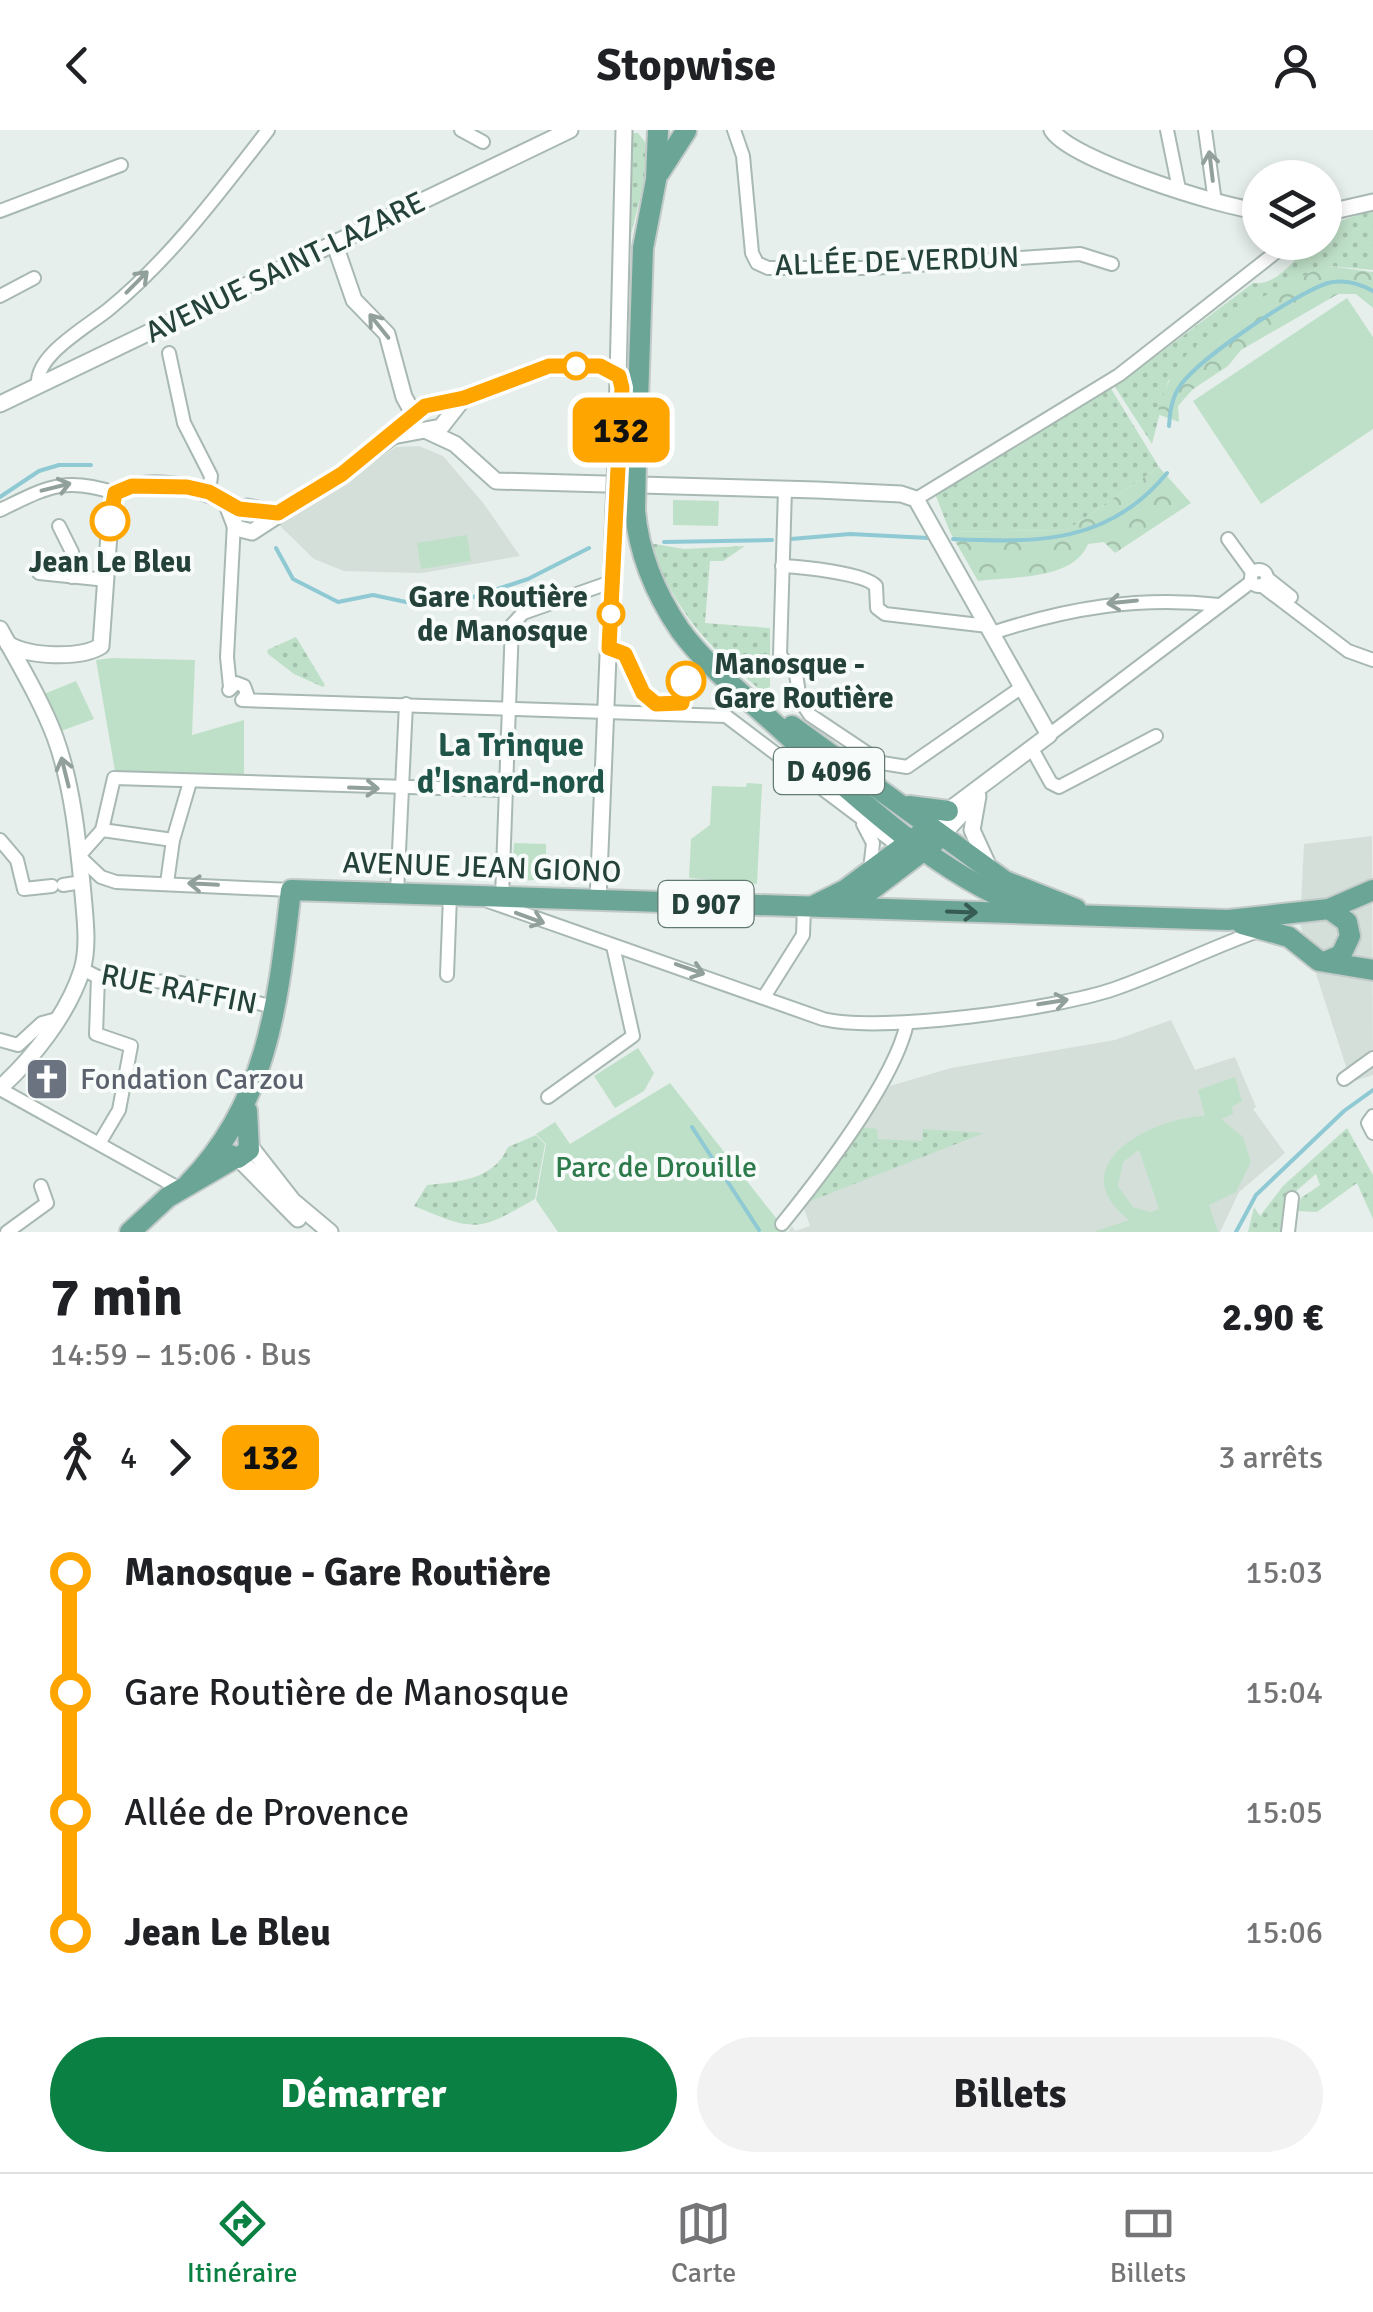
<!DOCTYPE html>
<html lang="fr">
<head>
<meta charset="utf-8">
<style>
	body { margin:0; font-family:Signika,sans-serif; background:#f2f2f2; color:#202124; height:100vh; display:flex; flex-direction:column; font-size:38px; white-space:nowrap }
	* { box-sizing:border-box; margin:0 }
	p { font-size:32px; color:#757577 }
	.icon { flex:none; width:55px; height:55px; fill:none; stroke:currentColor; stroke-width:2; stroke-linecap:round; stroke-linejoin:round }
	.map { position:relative; height:1102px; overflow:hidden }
	.panel { display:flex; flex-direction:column; background:#fff; flex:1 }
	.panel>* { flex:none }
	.badge { padding:0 20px; border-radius:15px; font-size:35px; line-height:65px }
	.buttons { position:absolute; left:1242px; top:30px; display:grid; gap:20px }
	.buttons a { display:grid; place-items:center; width:100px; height:100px; border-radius:50%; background:#fff; box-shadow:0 5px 15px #0003; font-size:50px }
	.map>.badge { position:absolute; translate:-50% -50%; box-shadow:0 0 0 5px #fff }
	.legs { display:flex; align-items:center; gap:15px; height:110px; padding:0 50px; font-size:32px }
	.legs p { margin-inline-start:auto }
	.headline { display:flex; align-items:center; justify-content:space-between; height:170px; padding:0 50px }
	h1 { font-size:55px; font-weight:700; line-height:75px }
	.button { display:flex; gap:20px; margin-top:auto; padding:20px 50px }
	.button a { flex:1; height:115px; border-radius:60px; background:#0b8043; color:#fff; font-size:40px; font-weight:700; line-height:115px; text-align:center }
	.button a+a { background:#f2f2f2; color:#202124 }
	ul { padding:0 50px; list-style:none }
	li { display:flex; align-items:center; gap:35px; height:120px; font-size:38px }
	li i { display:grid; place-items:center; width:15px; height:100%; margin:0 12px; background:currentColor }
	li i::after { content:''; width:25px; height:25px; margin:-12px; border:8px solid; border-radius:50%; background:#fff }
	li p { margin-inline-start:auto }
	li:first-child i { background:linear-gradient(#0000 50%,currentColor 0) }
	li:last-child i { background:linear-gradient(currentColor 50%,#0000 0) }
	header { display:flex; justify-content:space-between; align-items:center; height:130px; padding:0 50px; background:#fff; font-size:45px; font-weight:700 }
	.tabs { display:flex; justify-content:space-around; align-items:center; height:140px; border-top:2px solid #e0e0e0; background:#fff; font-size:28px; color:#757577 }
	.tabs a { display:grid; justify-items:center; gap:5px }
	.tabs .current { color:#0b8043 }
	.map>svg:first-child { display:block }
	.built { fill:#d4dfda }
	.grass { fill:url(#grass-dots) }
	.forest { fill:url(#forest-crowns) }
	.green { fill:#bfe0c8; fill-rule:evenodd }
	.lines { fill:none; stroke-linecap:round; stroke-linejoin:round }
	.stream { stroke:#8ec9d4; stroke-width:4 }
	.minor-casing { stroke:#a8b8b2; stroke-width:16 }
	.tertiary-casing { stroke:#a8b8b2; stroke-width:19 }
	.primary-casing { stroke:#c2cac8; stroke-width:24 }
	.minor { stroke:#fff; stroke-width:12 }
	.tertiary { stroke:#fff; stroke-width:15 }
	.primary { stroke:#6aa596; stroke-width:20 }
	.tertiary-bridge-casing { stroke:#a8b8b2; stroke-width:19; stroke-linecap:butt }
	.primary-bridge-casing { stroke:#c2cac8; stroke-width:24; stroke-linecap:butt }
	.tertiary-bridge { stroke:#fff; stroke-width:15 }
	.primary-bridge { stroke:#6aa596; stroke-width:20 }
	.oneway { stroke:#92a09c }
	.oneway2 { stroke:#365b51 }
	.line-1-casing { stroke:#fff; stroke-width:22 }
	.line-1 { stroke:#ffa500; stroke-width:15 }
	.stop-1-dot { fill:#fff; stroke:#ffa500; stroke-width:5 }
	.labels { text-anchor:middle; stroke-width:8; stroke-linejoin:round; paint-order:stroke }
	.shield { fill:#f7fbf9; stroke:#637a73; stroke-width:2.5 }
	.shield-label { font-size:28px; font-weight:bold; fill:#24423a }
	.street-label { font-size:30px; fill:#24423a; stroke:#f7fbf9 }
	.stop-label { font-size:30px; font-weight:bold; fill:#24423a; stroke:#f7fbf9 }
	.worship-label { font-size:30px; fill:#5b616d; stroke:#f7fbf9; text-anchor:start }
	.park-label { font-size:30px; fill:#2d7a4b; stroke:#f7fbf9 }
	.neighbourhood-label { font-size:32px; font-weight:bold; fill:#1f5548; stroke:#f7fbf9 }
</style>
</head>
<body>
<header><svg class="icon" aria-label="back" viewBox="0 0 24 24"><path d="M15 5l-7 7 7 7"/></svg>Stopwise<svg class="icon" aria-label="person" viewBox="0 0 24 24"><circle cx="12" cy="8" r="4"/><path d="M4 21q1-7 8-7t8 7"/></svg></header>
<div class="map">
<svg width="1373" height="1102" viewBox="0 0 1373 1102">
	<defs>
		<pattern id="grass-dots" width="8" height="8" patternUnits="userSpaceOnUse" patternTransform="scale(2.5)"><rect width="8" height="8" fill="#bfe0c8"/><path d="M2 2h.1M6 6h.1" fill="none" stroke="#a4c1ad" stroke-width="1.8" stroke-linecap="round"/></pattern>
		<pattern id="forest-crowns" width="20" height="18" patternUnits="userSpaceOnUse" patternTransform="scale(2.5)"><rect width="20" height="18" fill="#bfe0c8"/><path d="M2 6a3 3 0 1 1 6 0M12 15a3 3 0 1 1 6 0" fill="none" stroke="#a4c1ad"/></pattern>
	</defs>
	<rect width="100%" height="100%" fill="#e6efeb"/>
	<g class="built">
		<polygon points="419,316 443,326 484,374 520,426 422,443 344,441 314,429 279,395 396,317"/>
		<polygon points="1372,706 1373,945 1351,952 1300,794 1304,714"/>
		<polygon points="1171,890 1195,940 1235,927 1256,977 1253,979 1285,1023 1239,1062 1220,1102 788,1102 792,1096 795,1101 810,1096 804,1078 890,956 951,938 1115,910"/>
	</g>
	<g class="grass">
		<polygon points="631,3 638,3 652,21 627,120"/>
		<path d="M1373,80V140L1329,136L1168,251L1152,314L1115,257L1253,153C1277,156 1295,129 1310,113L1325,112V96Z"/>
		<polygon points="1110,257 1159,337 1067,400 950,402 934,361 1018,316"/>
		<path d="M649,413L684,419L745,416L723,431H710L705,493L770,498V556L764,563C707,516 676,483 649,413Z"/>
		<polygon points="296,507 325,555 323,557 294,544 268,524 267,520"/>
		<polygon points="861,997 877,999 878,1009 922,1011 923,999 984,1003 808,1072"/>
		<polygon points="1347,998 1373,1045 1373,1089 1357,1053 1317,1082 1297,1081 1301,1068 1320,1055 1316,1044 1287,1069 1284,1102 1248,1102 1254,1077 1260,1086 1283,1056"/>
		<path d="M536,1005L545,1014L535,1069C477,1102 476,1102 414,1076L427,1055C458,1052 494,1050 508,1017Z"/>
	</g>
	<g class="forest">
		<path d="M1329,136L1373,142V178L1356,164H1338L1241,220L1228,236L1193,259L1178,276L1179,292L1157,284C1163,266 1168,249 1179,234C1205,199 1288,147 1329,136Z"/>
		<path d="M1159,337L1191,373L1115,423L1104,412L1088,414C1073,451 1012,446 978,451L950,402L1067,400Z"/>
	</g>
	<g class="green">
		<polygon points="1347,168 1373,207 1373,299 1261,374 1193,271"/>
		<polygon points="673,370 719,371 718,396 673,395"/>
		<polygon points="467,405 471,431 421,439 417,413"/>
		<polygon points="112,528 195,530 192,605 244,590 244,650 115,641 96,530"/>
		<polygon points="76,551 94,589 61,601 44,564"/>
		<polygon points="747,653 762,654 757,754 689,748 691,709 710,695 712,656 746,657"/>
		<polygon points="514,713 546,714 546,749 521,751 512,741"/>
		<polygon points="638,918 654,943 644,961 615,978 594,946"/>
		<path d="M1235,947L1242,971L1232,977L1233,984L1221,989L1243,1007L1251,1032L1236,1062L1209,1075L1218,1102H1093L1129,1090C1059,1035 1153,987 1205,986L1198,960ZM1139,1020L1159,1079L1150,1082L1133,1077L1118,1056L1123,1032Z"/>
		<polygon points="670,953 787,1102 558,1102 536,1070 546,1014 536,1004 555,992 570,1014"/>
	</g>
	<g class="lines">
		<g class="stream">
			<path d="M1169,296C1170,283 1171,271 1178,259C1194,231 1296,163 1328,153C1344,149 1360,154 1373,161"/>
			<polyline points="0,367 39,341 59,335 91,335"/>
			<polyline points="791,409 850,404 929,408"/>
			<path d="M953,409C1037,413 1109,414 1167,343"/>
			<polyline points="664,412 772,410"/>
			<polyline points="276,418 293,449 338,472 373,465 425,476 455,473 528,449 589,418"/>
			<polyline points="692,997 759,1100"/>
			<polyline points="1236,1102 1256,1065 1344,981 1373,960"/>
		</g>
		<g class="minor-casing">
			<g id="minor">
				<polyline points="461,0 483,12"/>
				<polyline points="734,0 743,26 752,123 757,133 768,138 871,138 1080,124 1112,134"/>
				<polyline points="1167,0 1179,59"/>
				<polyline points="1205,0 1215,72"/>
				<polyline points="0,81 121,35"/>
				<polyline points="0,166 34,148"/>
				<polyline points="169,223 184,293 211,346 209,362"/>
				<path d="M38,255C35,225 87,197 109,179C170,129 220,62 268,0"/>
				<polyline points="785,359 780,525 796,544 800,570 810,585 882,633 907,637 1022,557"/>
				<polyline points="916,369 1119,245 1289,112"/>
				<path d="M0,380C46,358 63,346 115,363"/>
				<polyline points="59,396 72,422 72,447"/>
				<polyline points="1228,409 1252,442"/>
				<path d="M782,436C802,437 864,443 876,456L877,478L885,484L988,496"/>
				<circle cx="1259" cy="448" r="8"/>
				<polyline points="39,443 107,450"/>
				<polyline points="1267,448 1291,467"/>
				<polyline points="1261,455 1348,521 1373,530"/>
				<path d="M992,503C1068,478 1139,466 1219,475"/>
				<polyline points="230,557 227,527 234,393"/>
				<polyline points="229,560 236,553 244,556 247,564 242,570 726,586 901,718"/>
				<polyline points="1049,605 1251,452"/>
				<polyline points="1032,619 1051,653 1059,657 1156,606"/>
				<polyline points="863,694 873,713 870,740"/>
				<polyline points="102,700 173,710"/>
				<polyline points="0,710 17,730 24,759 52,756"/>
				<polyline points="167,753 173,710 190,652"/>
				<polyline points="63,755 82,752"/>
				<polyline points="291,760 116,752 101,747 79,726 102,700 114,648 505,660"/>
				<polyline points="397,763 406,574"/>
				<polyline points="502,767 512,495 523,483 611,452"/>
				<path d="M488,771L823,889C882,903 1055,879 1114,859C1163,842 1210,818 1258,801"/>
				<polyline points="82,839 98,847 181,853 277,878"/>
				<polyline points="447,845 450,766"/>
				<polyline points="98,847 96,904 131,916 119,980 100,1012"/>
				<polyline points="764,867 803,805 804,777"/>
				<polyline points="0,910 18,915 42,893 57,889"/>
				<polyline points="1344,949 1373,928"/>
				<polyline points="0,959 180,1059"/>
				<polyline points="548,967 633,906 613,816"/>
				<polyline points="1373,986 1368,993 1373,1003"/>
				<path d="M782,1094C820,1047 895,950 907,893"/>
				<polyline points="7,1102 47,1073 41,1056"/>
				<polyline points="1288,1102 1292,1068"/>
			</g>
		</g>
		<g class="tertiary-casing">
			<g id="tertiary">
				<path d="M1052,0C1068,29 1223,78 1260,81"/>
				<polyline points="1325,83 1373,72"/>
				<polyline points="335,115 354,170 387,204 404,267 413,283"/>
				<polyline points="0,274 570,0"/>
				<polyline points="427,301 455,314 496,351 817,360 901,364 916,369 1049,605 941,686"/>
				<polyline points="393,306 441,297 463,269"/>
				<polyline points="616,330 624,0"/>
				<polyline points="226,372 236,398 252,402 346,341 393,306 419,278 463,269 540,238 600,236 615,243"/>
				<polyline points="235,385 247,377 279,383"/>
				<path d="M0,499C19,534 41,570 55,607C73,657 78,712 83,764C85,788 89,817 82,840C68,884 33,928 0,958"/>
				<path d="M8,514C29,527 80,529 101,516L111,376L117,361C154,346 198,356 231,375"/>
				<polyline points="978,666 972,700 988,735"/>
				<polyline points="942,705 975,670"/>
				<polyline points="598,770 614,380"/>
				<polyline points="250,1016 293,1071 330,1102"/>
				<polyline points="238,1028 298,1089"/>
			</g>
		</g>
		<g class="primary-casing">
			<g id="primary">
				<polyline points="659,43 686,1"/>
				<polyline points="636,331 643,118 656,50 658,0"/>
				<path d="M635,381C639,425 655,463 680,500C704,533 736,558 766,586C841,653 933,744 1028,778"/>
				<polyline points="792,596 1005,751 1076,779"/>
				<polyline points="909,676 948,681"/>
				<polyline points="815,775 845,760 923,702"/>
				<polyline points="841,776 862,767 936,711"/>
				<polyline points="1329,779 1373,760"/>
				<polyline points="1242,794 1289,807 1319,831 1373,840"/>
				<polyline points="227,1024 238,1028 249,1020 247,981"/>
				<path d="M189,1053C269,971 278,871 291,760L1228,790L1329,779L1347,792L1350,806L1341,825L1327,831"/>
				<polyline points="130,1102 168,1067 235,1028"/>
			</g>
		</g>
		<use href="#minor" class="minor"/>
		<use href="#tertiary" class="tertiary"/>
		<use href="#primary" class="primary"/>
		<g class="tertiary-bridge-casing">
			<polyline id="tertiary-bridge" points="614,380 616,330"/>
		</g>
		<g class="primary-bridge-casing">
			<polyline id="primary-bridge" points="635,381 636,331"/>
		</g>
		<use href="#tertiary-bridge" class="tertiary-bridge"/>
		<use href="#primary-bridge" class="primary-bridge"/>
	</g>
	<defs><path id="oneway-shaft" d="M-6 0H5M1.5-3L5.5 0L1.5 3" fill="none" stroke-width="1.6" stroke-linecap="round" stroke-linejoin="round" transform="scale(2.5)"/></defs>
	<g class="oneway">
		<use href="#oneway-shaft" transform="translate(1211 36) rotate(-97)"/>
		<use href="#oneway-shaft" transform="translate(137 152) rotate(-45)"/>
		<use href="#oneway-shaft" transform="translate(379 196) rotate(-129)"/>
		<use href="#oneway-shaft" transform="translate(56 357) rotate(-14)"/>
		<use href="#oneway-shaft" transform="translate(1122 472) rotate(174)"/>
		<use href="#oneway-shaft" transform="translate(65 642) rotate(-104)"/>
		<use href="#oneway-shaft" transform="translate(364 658) rotate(2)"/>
		<use href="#oneway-shaft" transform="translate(203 754) rotate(-177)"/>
		<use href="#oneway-shaft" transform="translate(530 788) rotate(20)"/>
		<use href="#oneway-shaft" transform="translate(690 839) rotate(19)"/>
		<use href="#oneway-shaft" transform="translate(1053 872) rotate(-9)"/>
	</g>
	<use class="oneway2" href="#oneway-shaft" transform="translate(962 782) rotate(2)"/>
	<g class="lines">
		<g class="line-1-casing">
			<polyline id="line-1" points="110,391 115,363 132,356 187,357 209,362 239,379 278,383 342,344 425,276 464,268 549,236 600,236 619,246 622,258 609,518 625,524 643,563 656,574 682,573 686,551"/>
		</g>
		<use href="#line-1" class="line-1"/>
	</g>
	<defs>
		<g id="church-square" transform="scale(2.25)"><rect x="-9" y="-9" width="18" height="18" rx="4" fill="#6b7280" stroke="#f7fbf9"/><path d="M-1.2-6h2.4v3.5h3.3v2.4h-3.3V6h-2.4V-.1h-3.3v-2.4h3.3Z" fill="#fff"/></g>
	</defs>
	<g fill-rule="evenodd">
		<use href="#church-square" x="47" y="949"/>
	</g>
	<g class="stop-1-dot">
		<circle cx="576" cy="236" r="12"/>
		<circle cx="110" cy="391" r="18"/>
		<circle cx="611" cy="484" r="12"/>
		<circle cx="686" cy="551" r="18"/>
	</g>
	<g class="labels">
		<g class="shield">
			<rect x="774" y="618" width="110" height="46" rx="8"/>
			<rect x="658.5" y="751" width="95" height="46" rx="8"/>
		</g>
		<g class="shield-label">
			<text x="829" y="651">D 4096</text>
			<text x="706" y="784">D 907</text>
		</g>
		<g class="street-label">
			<text transform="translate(897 131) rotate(-2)" y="10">ALLÉE DE VERDUN</text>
			<text transform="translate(285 137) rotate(-26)" y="10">AVENUE SAINT-LAZARE</text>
			<text transform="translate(482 737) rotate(2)" y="10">AVENUE JEAN GIONO</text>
			<text transform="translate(179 859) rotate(11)" y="10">RUE RAFFIN</text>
		</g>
		<g class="stop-label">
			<text x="110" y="442">Jean Le Bleu</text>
			<text x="588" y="477" text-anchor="end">Gare Routière<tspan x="588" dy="34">de Manosque</tspan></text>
			<text x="714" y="544" text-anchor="start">Manosque -<tspan x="714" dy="34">Gare Routière</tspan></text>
		</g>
		<g class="worship-label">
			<text x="80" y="959">Fondation Carzou</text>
		</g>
		<g class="park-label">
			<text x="656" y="1047">Parc de Drouille</text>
		</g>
		<g class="neighbourhood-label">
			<text x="511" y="626">La Trinque<tspan x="511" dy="37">d'Isnard-nord</tspan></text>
		</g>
	</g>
</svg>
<div class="buttons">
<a><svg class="icon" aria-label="layers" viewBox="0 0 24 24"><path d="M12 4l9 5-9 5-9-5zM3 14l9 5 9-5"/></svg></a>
</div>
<b class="badge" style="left:621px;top:300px;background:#ffa500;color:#111">132</b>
</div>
<section class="panel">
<div class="headline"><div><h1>7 min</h1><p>14:59 – 15:06 · Bus</p></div><b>2.90 €</b></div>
<div class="legs"><svg class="icon" aria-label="walk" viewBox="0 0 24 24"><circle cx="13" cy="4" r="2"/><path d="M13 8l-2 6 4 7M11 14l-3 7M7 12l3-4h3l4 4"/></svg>4<svg class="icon" aria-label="forward" viewBox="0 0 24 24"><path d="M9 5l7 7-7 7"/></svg><b class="badge" style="background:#ffa500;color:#111">132</b><p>3 arrêts</p></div>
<ul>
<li><i style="color:#ffa500"></i><b>Manosque - Gare Routière</b><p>15:03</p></li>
<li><i style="color:#ffa500"></i><span>Gare Routière de Manosque</span><p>15:04</p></li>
<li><i style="color:#ffa500"></i><span>Allée de Provence</span><p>15:05</p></li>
<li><i style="color:#ffa500"></i><b>Jean Le Bleu</b><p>15:06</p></li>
</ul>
<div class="button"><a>Démarrer</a><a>Billets</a></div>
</section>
<nav class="tabs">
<a class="current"><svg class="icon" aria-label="directions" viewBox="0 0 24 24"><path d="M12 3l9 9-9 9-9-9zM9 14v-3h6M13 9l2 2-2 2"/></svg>Itinéraire</a>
<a><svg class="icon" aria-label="map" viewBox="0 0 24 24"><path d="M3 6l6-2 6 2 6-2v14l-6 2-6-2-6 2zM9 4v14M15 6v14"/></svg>Carte</a>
<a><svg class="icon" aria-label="tickets" viewBox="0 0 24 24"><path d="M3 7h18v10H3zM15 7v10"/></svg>Billets</a>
</nav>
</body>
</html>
